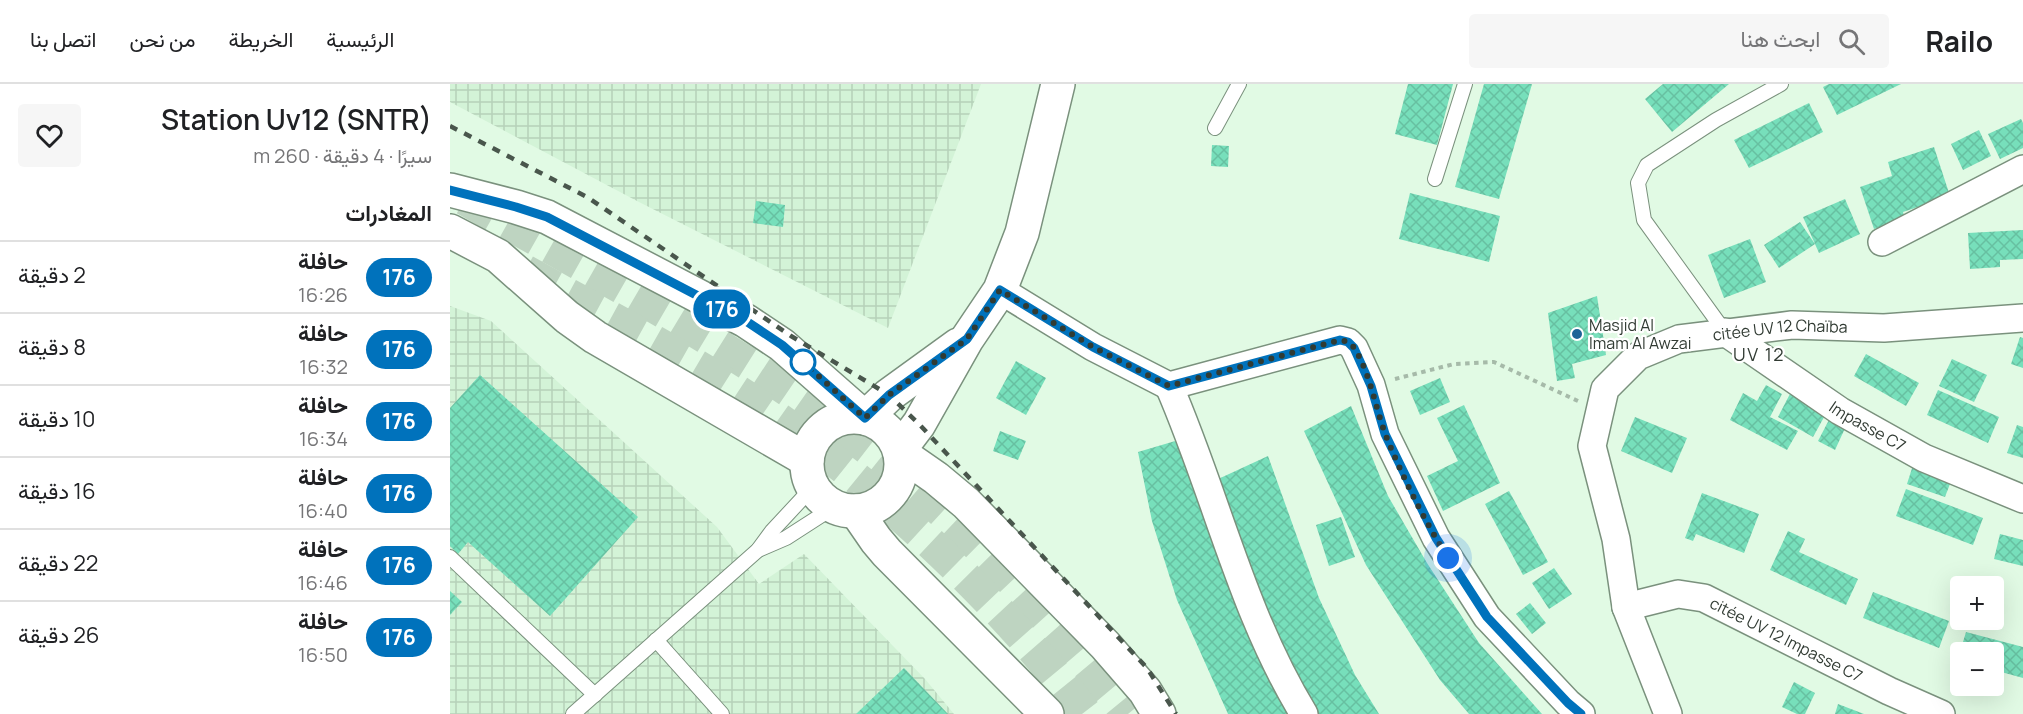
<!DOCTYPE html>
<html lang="ar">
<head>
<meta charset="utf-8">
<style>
	body { margin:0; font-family:Manrope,Vazirmatn,sans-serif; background:#f6f6f6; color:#202124; direction:rtl; height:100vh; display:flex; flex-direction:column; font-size:22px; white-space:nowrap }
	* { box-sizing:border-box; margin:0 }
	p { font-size:20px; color:#757577 }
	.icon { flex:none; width:33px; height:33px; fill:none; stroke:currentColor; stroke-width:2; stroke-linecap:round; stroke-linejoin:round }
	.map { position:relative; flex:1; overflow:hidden; direction:ltr }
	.panel { display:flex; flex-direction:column; background:#fff; width:450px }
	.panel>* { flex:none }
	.badge { padding:0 12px; border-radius:20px; font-size:21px; line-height:39px }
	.buttons { position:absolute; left:1500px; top:492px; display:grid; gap:12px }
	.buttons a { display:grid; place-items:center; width:54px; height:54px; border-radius:6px; background:#fff; box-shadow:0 6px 24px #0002; font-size:30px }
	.you { position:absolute; width:30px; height:30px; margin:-15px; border:4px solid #fff; border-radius:50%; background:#1a73e8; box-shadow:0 0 0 9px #1a73e833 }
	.map>.badge { position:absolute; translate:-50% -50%; box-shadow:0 0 0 3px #fff }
	h2 { padding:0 18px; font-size:22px; line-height:54px }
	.round { display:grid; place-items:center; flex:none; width:63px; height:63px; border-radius:6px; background:#f6f6f6 }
	.summary { display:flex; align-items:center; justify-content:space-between; height:102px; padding:0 18px }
	h1 { font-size:28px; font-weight:600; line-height:45px }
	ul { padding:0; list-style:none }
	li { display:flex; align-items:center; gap:18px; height:72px; padding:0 18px; border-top:2px solid #e0e0e0 }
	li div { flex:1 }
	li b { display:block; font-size:22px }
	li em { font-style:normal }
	li .badge { min-width:66px; font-weight:700; text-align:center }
	header { display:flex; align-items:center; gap:36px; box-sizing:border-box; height:84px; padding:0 30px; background:#fff; border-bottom:2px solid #e0e0e0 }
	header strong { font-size:28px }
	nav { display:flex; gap:33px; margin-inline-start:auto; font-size:21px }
	.search { width:420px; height:54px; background:#f6f6f6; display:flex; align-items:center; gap:15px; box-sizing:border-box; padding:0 21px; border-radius:6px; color:#757577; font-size:22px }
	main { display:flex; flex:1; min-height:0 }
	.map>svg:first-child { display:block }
	.industrial { fill:url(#industrial-grid) }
	.building { fill:url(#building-cross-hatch) }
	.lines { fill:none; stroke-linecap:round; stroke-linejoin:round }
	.secondary-tunnel { stroke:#bed4c1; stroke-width:33; stroke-dasharray:33 16; stroke-linecap:butt }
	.lane-casing { stroke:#7a917d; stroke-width:16 }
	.street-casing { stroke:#7a917d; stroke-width:30 }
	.secondary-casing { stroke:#7a917d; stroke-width:36 }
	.path { stroke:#a6baa9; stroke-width:4; stroke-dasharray:4.5 4.5; stroke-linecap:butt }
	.lane { stroke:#fff; stroke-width:14 }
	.street { stroke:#fff; stroke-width:27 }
	.secondary { stroke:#fff; stroke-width:33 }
	.rail { stroke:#49564c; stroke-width:4.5; stroke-dasharray:8 8; stroke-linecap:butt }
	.line-casing { stroke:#fff; stroke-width:14 }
	.line { stroke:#0072bc; stroke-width:9 }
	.walk { stroke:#313b33; stroke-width:6; stroke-dasharray:0 10.8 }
	.poi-dot { fill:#1e6397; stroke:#fff; stroke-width:2 }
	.stop-dot { fill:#fff; stroke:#0072bc; stroke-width:3 }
	.labels { text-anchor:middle; stroke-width:4.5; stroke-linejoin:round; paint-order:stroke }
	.poi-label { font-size:16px; fill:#313b33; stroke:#fff; text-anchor:start }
	.street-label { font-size:16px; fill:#313b33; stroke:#fff }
	.neighbourhood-label { font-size:18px; letter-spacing:1.5px; fill:#313b33; stroke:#fff }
</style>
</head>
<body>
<header>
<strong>Railo</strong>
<div class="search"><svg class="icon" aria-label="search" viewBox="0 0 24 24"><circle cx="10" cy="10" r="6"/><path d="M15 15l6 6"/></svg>ابحث هنا</div>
<nav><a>الرئيسية</a><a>الخريطة</a><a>من نحن</a><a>اتصل بنا</a></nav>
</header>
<main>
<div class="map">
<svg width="1573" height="630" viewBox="0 0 1573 630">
	<defs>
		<pattern id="industrial-grid" width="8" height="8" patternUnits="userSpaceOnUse" patternTransform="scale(1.5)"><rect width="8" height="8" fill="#d3f3d7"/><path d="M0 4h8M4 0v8" fill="none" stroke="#b6d1b9"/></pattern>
		<pattern id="building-cross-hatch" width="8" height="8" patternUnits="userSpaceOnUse" patternTransform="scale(1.5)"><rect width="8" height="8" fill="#77dfbb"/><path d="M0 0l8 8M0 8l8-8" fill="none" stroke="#67c0a1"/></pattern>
	</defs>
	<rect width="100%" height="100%" fill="#e1fae4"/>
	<g class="industrial">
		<polygon points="0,0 531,0 438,244 187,117 0,18"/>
		<polygon points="0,222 41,237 267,443 309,500 354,470 475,595 504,630 0,630"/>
	</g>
	<g class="building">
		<polygon points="958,0 1003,0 987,61 945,50"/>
		<polygon points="1034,0 1082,0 1049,115 1005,103"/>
		<polygon points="1213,0 1279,0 1222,48 1195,15"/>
		<polygon points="1379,0 1451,0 1387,31 1373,3"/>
		<polygon points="1359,19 1373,48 1299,84 1284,56"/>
		<polygon points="1571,35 1573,39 1573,64 1550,75 1538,50"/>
		<polygon points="1529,46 1541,72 1513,86 1501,60"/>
		<polygon points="762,61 779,62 778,83 761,82"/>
		<polygon points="1484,63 1500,112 1453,128 1455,135 1424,145 1410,103 1442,92 1438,78"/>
		<polygon points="960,109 1050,132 1039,178 949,155"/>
		<polygon points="1395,115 1410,150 1369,169 1353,133"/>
		<polygon points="306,117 335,121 333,143 303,139"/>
		<polygon points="1350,138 1365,160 1329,184 1314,161"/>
		<polygon points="1573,146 1573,175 1550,176 1550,183 1520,185 1518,149"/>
		<polygon points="1300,155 1316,198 1274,214 1258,171"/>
		<polygon points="1147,212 1156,271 1122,280 1125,294 1107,297 1098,229"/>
		<polygon points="1570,253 1573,254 1573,284 1561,280"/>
		<polygon points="1416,270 1469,299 1456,322 1404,292"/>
		<polygon points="1502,275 1537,291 1524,318 1489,302"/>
		<polygon points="566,277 596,294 576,331 546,314"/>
		<polygon points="30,291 188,433 100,532 18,458 8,470 0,462 0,324"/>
		<polygon points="990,294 1000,318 970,331 960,307"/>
		<polygon points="1316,301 1332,310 1320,333 1348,347 1337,366 1280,336 1293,309 1307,317"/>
		<polygon points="1342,306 1378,326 1363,353 1328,333"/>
		<polygon points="1488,306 1549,333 1538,359 1477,331"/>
		<polygon points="1014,321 1050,399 993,427 977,392 1008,377 987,334"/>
		<polygon points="901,322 938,412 977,479 1029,559 1092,630 1019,630 990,596 916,481 854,347"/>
		<polygon points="1381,332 1397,340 1385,366 1368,357"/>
		<polygon points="1185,333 1237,354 1222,389 1171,367"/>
		<polygon points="1567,341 1573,343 1573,374 1557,369"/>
		<polygon points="550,347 576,357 568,376 543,367"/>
		<polygon points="732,355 748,417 784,516 818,589 841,630 778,630 727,516 702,437 688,368"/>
		<polygon points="818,372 869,514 905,591 929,630 866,630 814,519 766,396"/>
		<polygon points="1464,378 1503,392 1495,413 1457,400"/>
		<polygon points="1456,405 1533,434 1523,461 1446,432"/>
		<polygon points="1059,407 1098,478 1073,491 1035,420"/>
		<polygon points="1252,409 1309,430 1294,469 1246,450 1243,457 1235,454"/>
		<polygon points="891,433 905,473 879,482 866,441"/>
		<polygon points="1338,447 1355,455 1349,468 1408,495 1396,521 1320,486"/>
		<polygon points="1550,450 1573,456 1573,482 1544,475"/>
		<polygon points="1104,484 1122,510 1099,525 1082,499"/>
		<polygon points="0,507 12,518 0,531"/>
		<polygon points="1423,508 1499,537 1489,564 1413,534"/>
		<polygon points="1080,519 1096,539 1082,550 1066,530"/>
		<polygon points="1516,548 1573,563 1573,594 1544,586 1544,568 1510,568"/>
		<polygon points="454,584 498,630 406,630"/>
		<polygon points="1344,598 1365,609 1355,630 1347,630 1332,623"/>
		<polygon points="1388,620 1414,630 1385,630"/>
	</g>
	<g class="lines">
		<g class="secondary-tunnel">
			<path d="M15,115C147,191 283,261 404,354C509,433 596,529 678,630"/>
			<path d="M75,187C131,218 187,247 242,279C389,365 533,495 636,630"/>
		</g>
		<g class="lane-casing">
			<g id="lane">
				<polyline points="765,44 789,0"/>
				<polyline points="985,95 1015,0"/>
				<polyline points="1275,248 1194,136 1188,99 1197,81 1266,36 1331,0"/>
				<polyline points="308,466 336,454 384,423"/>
				<polyline points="0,473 145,611"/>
				<polyline points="206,556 272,630"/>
				<polyline points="123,630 308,466 322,447 362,404"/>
			</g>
		</g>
		<g class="street-casing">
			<g id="street">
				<polyline points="1432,158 1573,85"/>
				<polyline points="550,206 643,263 719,302 890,256 898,258 904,264 921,301 935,350 986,454 1037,533 1118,619 1131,630"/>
				<path id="s1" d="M1275,248L1390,327L1474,374L1573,415"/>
				<path d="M719,302C766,410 792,529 854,630"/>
				<path id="s2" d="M1176,523L1228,510L1254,514L1439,607L1491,630"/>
				<path id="s3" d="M1218,630L1176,523L1166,455L1142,362L1155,305L1188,272L1229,255L1342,241L1434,244L1573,234"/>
			</g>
		</g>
		<g class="secondary-casing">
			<g id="secondary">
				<polyline points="0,106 66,123 97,133 296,237 332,261 415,334"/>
				<polyline points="0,147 48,172 117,233 145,253 357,376"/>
				<circle cx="404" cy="380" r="47"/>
				<polyline points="415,334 439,311 508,261"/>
				<polyline points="450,365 469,340 517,255 550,206 572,149 608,0"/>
				<polyline points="450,369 486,394 516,419 655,561 695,607 709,630"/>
				<polyline points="406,427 426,456 437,469 597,630"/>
			</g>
		</g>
		<polyline class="path" points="945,295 1004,280 1044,278 1128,317"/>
		<use href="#lane" class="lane"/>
		<use href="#street" class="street"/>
		<use href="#secondary" class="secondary"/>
		<polyline class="rail" points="0,42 137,113 341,252 439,311 469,340 697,584 726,630"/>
	</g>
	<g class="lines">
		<g class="line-casing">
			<polyline id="line" points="0,106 66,123 97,133 296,237 332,261 415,334 439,311 517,255 550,206 643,263 719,302 890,256 898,258 904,264 921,302 935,350 986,454 1037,533 1118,619 1131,630"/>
		</g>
		<use href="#line" class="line"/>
		<path class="walk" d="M353,278L415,334L439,311L517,255L550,206L643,263L719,302L890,256C897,257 901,259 905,265C921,292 925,323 936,352C953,394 974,436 998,474"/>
	</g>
	<circle class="poi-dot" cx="1127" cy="250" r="6"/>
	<circle class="stop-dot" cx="353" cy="278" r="12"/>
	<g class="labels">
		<g class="poi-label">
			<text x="1139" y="247">Masjid Al<tspan x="1139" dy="18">Imam Al Awzai</tspan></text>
		</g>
		<g class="street-label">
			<text dy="6" stroke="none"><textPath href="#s3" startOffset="531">citée UV 12 Chaïba</textPath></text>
			<text dy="6" stroke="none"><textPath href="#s1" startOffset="171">Impasse C7</textPath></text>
			<text dy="6" stroke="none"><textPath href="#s2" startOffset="172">citée UV 12 Impasse C7</textPath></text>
		</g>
		<g class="neighbourhood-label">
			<text x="1309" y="277">UV 12</text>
		</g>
	</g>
</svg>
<div class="buttons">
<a>+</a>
<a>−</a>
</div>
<div class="you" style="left:998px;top:474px"></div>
<b class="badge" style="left:272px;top:225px;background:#0072bc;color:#fff">176</b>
</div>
<section class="panel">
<div class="summary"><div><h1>Station Uv12 (SNTR)</h1><p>سيرًا · 4 دقيقة · 260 m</p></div><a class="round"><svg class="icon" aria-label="heart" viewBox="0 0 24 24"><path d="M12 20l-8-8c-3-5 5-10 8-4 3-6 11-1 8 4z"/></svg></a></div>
<h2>المغادرات</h2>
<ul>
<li><span class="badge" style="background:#0072bc;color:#fff">176</span><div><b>حافلة</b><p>16:26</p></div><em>2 دقيقة</em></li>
<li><span class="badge" style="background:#0072bc;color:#fff">176</span><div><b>حافلة</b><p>16:32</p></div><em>8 دقيقة</em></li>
<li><span class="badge" style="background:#0072bc;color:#fff">176</span><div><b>حافلة</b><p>16:34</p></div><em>10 دقيقة</em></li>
<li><span class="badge" style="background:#0072bc;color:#fff">176</span><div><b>حافلة</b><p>16:40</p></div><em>16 دقيقة</em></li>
<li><span class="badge" style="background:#0072bc;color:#fff">176</span><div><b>حافلة</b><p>16:46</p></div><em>22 دقيقة</em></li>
<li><span class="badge" style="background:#0072bc;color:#fff">176</span><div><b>حافلة</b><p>16:50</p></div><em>26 دقيقة</em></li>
</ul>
</section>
</main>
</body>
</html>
